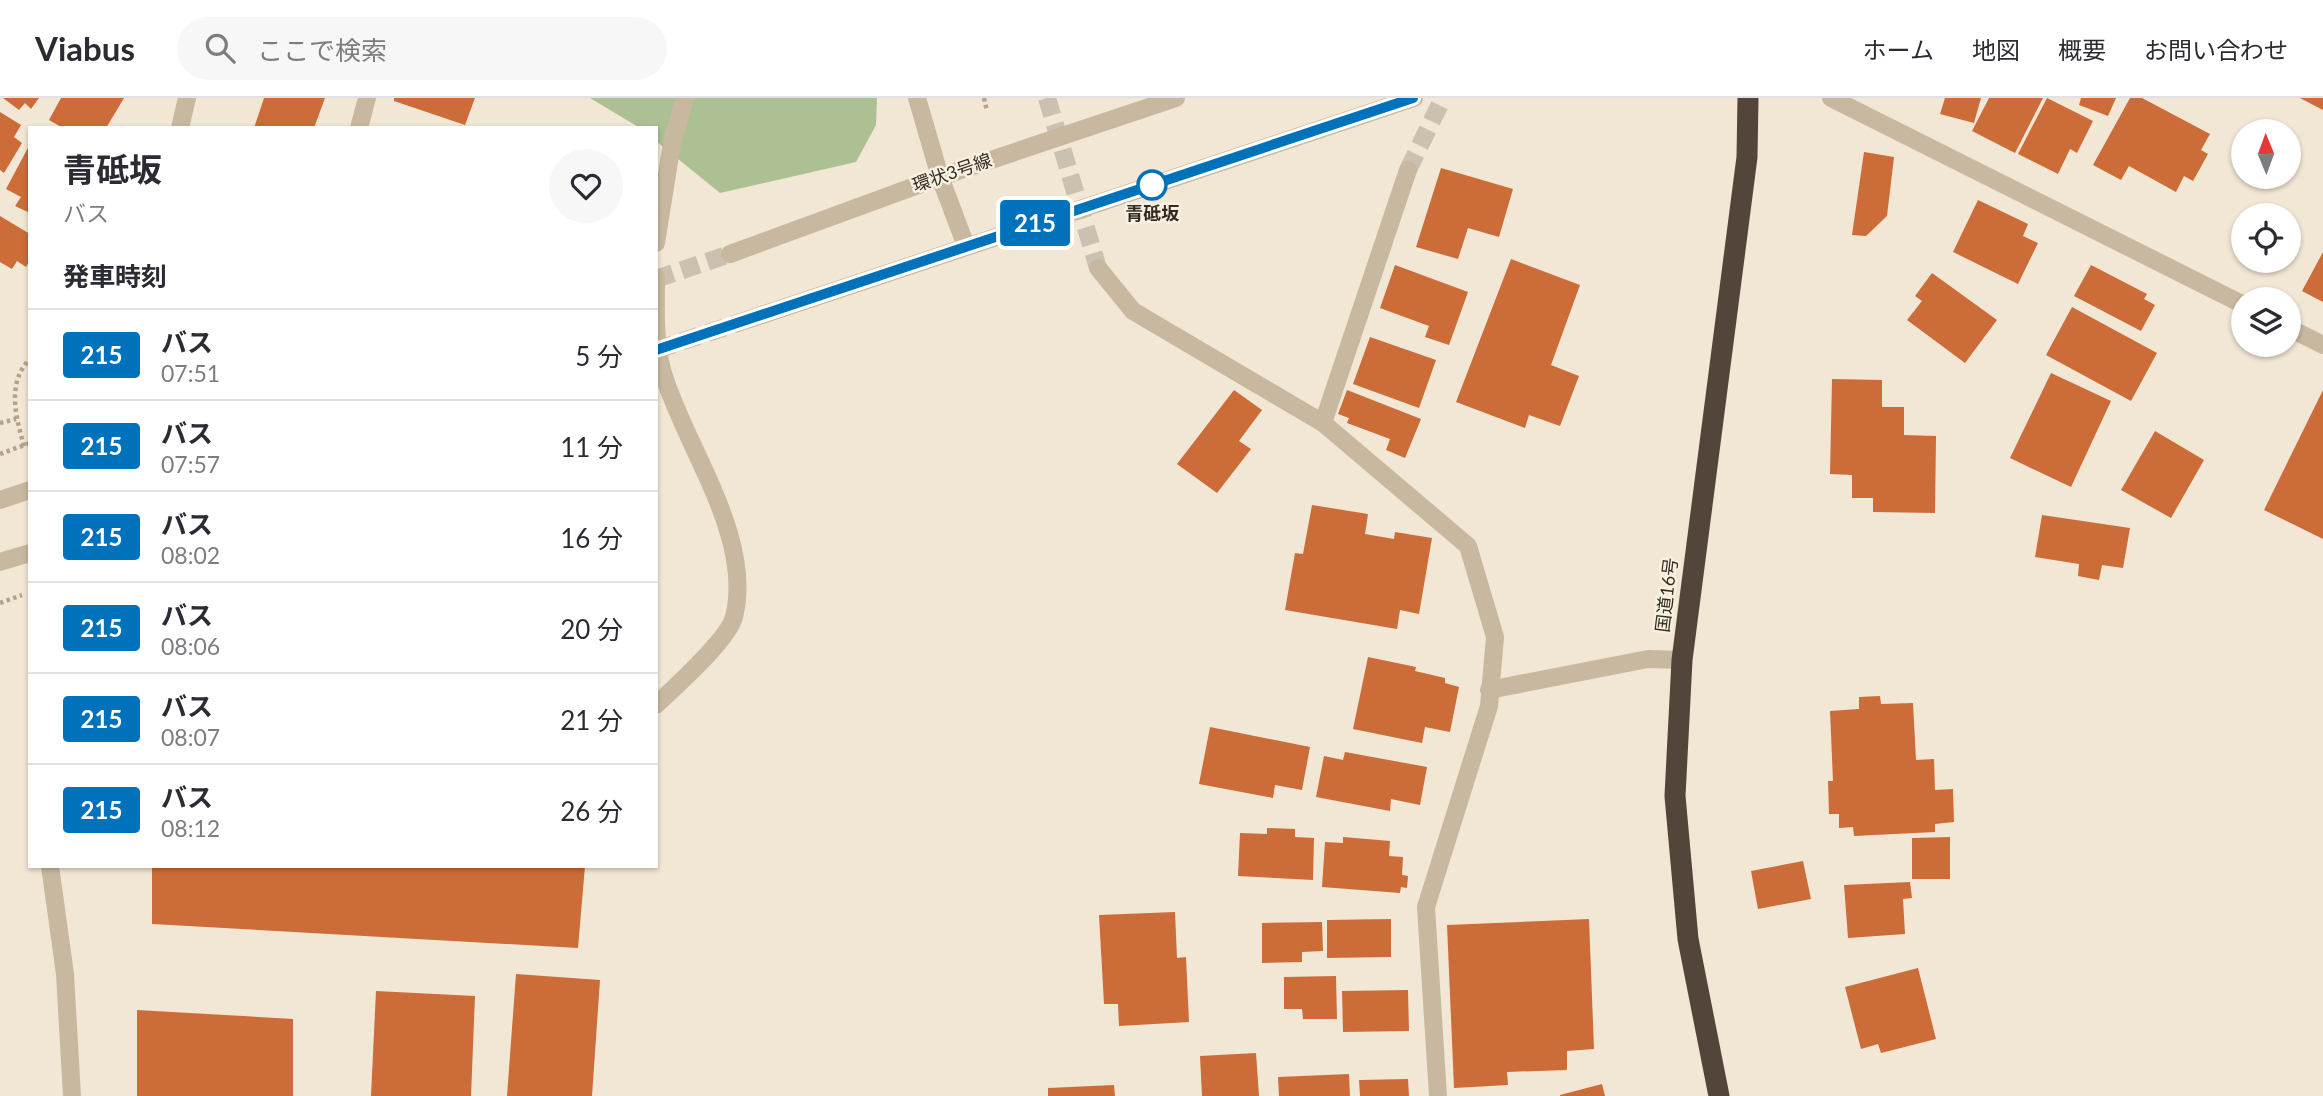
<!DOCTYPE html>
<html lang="ja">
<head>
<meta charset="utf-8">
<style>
	body { margin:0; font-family:Lato,"Noto Sans JP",sans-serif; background:#f7f7f7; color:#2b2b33; height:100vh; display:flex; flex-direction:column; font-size:26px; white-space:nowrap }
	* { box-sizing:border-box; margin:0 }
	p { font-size:23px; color:#7c7c81 }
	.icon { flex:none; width:38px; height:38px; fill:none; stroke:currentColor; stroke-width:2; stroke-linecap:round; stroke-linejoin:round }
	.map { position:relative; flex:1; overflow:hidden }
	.side { position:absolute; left:28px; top:28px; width:630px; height:742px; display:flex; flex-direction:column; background:#fff; border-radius:0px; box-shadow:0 2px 5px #0004 }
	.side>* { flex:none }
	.badge { padding:0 14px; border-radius:5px; font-size:24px; line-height:46px }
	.needle { width:46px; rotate:359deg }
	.tools { position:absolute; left:2231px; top:21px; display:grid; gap:14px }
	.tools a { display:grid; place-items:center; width:70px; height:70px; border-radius:50%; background:#fff; box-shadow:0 2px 5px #0004; font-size:35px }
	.map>.badge { position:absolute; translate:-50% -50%; box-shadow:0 0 0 4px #fff }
	h2 { padding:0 35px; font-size:26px; line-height:63px }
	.round { display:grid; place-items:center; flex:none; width:74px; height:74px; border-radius:37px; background:#f7f7f7 }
	.summary { display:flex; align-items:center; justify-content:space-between; height:119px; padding:0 35px }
	h1 { font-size:33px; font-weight:700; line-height:52px }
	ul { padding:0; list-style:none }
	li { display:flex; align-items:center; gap:21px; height:91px; padding:0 35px; border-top:2px solid #e1e1e2 }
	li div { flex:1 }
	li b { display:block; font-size:26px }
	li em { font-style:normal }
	li .badge { min-width:77px; font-weight:700; text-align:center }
	header { display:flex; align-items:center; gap:42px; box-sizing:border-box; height:98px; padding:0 35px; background:#fff; border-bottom:2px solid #e1e1e2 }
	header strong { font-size:33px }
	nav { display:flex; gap:38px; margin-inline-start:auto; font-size:24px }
	.search { width:490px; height:63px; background:#f7f7f7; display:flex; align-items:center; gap:18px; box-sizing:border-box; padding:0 24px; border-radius:38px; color:#7c7c81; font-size:26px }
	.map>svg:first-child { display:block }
	.green { fill:#adc094 }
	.building { fill:#cc6c38 }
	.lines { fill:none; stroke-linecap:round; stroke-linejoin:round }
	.minor-tunnel { stroke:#cbc1b1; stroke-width:18; stroke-dasharray:18 9; stroke-linecap:butt }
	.path { stroke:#b5a28b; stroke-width:4.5; stroke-dasharray:3.5 3.5; stroke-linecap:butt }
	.minor { stroke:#c9b8a0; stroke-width:18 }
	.highway { stroke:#54453a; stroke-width:21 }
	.line-casing { stroke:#fff; stroke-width:16 }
	.line { stroke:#0072bc; stroke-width:10 }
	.stop-dot { fill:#fff; stroke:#0072bc; stroke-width:3.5 }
	.labels { text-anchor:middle; stroke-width:5; stroke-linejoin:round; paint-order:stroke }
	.street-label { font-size:18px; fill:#332a24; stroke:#f9f1e0 }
	.stop-label { font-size:18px; font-weight:bold; fill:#332a24; stroke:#f9f1e0 }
</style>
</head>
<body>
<header>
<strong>Viabus</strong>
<div class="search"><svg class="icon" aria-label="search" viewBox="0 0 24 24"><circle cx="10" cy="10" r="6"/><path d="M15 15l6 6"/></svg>ここで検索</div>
<nav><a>ホーム</a><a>地図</a><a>概要</a><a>お問い合わせ</a></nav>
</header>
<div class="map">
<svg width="2323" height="998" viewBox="0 0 2323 998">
	<rect width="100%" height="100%" fill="#f1e7d4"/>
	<polygon class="green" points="590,0 877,0 876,27 856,64 720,95 656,43 656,30 640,30"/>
	<g class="building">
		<polygon points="3,0 39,0 31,11 25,5 19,12"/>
		<polygon points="61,0 124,0 106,30 63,30 49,22"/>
		<polygon points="264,0 325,0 314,30 254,30"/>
		<polygon points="394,0 475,0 465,27 394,3"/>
		<polygon points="1945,0 1981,0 1974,25 1940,16"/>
		<polygon points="1989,0 2043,0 2015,55 1972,33"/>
		<polygon points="2047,0 2093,23 2077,55 2070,51 2058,76 2018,56"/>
		<polygon points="2081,0 2116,0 2108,18 2079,7"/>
		<polygon points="2130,0 2142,0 2210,36 2201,52 2208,56 2193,83 2184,78 2176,94 2129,68 2121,82 2093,67"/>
		<polygon points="2300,0 2323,0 2323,12"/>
		<polygon points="0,14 21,27 14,39 22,45 4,75 0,72"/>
		<polygon points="30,46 30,115 15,108 21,99 6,91"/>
		<polygon points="1864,54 1894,59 1887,118 1866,138 1852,137"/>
		<polygon points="1441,70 1513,91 1499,139 1468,130 1458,161 1416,149"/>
		<polygon points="1978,102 2028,126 2023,138 2038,145 2018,186 1953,154"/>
		<polygon points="0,118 30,136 30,162 26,169 17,163 12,171 0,164"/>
		<polygon points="2323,154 2323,204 2302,193"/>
		<polygon points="1511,161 1580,187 1551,267 1579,278 1560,328 1529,317 1525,330 1456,304"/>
		<polygon points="1395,167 1468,194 1449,247 1425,239 1429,228 1380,210"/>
		<polygon points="2091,167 2147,196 2144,201 2155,207 2141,233 2074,198"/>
		<polygon points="1932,175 1997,222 1965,265 1907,222 1922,203 1915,198"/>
		<polygon points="2072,209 2157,255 2131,303 2046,257"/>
		<polygon points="1370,239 1436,262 1419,310 1353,286"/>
		<polygon points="2051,275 2111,303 2071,389 2010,360"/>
		<polygon points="1832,281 1882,282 1882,309 1904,309 1904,337 1936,338 1935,415 1873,414 1873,400 1852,400 1852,377 1830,376"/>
		<polygon points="1234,292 1262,312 1239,343 1251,351 1217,395 1177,366"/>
		<polygon points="1347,292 1421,321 1405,360 1386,352 1390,341 1347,325 1349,320 1338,316"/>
		<polygon points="2323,292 2323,441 2264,412"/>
		<polygon points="2155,333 2204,362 2171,420 2121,392"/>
		<polygon points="1312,407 1368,416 1365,436 1394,441 1395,434 1432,440 1419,516 1400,512 1397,531 1285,512 1295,455 1303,456"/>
		<polygon points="2042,417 2130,430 2123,470 2102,467 2099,482 2078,478 2079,466 2035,459"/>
		<polygon points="1368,559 1416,569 1415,573 1445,580 1445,585 1459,589 1450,634 1425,629 1422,645 1353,631"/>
		<polygon points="1880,598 1881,606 1913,605 1916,662 1934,661 1935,692 1953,691 1954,724 1935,726 1935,734 1854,738 1853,729 1839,730 1839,716 1829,716 1828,683 1833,683 1830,613 1859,611 1859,599"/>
		<polygon points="1210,629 1310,649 1302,692 1275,687 1273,700 1199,686"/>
		<polygon points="1345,654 1427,669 1420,707 1391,701 1390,713 1316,699 1324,658 1343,662"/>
		<polygon points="1267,730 1295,731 1295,739 1314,740 1313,782 1238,778 1240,735 1267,736"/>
		<polygon points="1343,739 1390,743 1389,758 1403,759 1402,777 1408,778 1407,790 1401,789 1400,795 1322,789 1325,744 1343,745"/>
		<polygon points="1950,739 1950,781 1912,781 1912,740"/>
		<polygon points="1803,763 1811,801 1758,811 1751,773"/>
		<polygon points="152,768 585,768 578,850 152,826"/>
		<polygon points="1910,784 1912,800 1903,801 1905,836 1848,840 1844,787"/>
		<polygon points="1175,814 1177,860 1186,859 1189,924 1119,928 1118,906 1104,906 1099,817"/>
		<polygon points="1391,821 1391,859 1327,860 1327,822"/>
		<polygon points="1589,821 1594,951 1567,953 1567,972 1507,974 1508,987 1454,990 1447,827"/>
		<polygon points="1322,824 1323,853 1302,854 1302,864 1262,865 1262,825"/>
		<polygon points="1918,870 1936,941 1881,955 1878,946 1861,951 1845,889"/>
		<polygon points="516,876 600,882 592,998 507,998"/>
		<polygon points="1336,878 1337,921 1303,921 1302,911 1284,911 1284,879"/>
		<polygon points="1408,892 1409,933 1343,934 1342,893"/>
		<polygon points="376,893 475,898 471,998 371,998"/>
		<polygon points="137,912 293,921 293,998 137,998"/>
		<polygon points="1256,955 1259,998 1202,998 1200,958"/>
		<polygon points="1349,976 1350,998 1279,998 1278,979"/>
		<polygon points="1408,981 1409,998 1360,998 1359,982"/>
		<polygon points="1602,986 1605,998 1560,998 1560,997"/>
		<polygon points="1114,987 1115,998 1048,998 1048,990"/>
	</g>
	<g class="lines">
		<g class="minor-tunnel">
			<polyline points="1047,0 1098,170"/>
			<polyline points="1408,72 1443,0"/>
			<polyline points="656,181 730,156"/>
			<polyline points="656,252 750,221"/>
		</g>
		<g class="path">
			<polyline points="984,0 987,13"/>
			<polyline points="0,325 16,321"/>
			<path d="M24,348C16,319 6,285 30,261"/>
			<polyline points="0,356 30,345"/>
			<polyline points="0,505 22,497"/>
		</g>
		<g class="minor">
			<polyline points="917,0 940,79 966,148"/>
			<polyline points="1831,0 2244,207"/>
			<polyline points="180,30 187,0"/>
			<polyline points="359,30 367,0"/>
			<polyline points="656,145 672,45 685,0"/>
			<polyline points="730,156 940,79 1176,0"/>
			<polyline points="1098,170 1133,213 1323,325 1468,448 1495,539 1489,608 1426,809 1438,998"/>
			<path d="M656,179C656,211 654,245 663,275C685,349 754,439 734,519C728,542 675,589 656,607"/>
			<polyline points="750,221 1414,0"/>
			<polyline points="2289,230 2323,247"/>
			<polyline points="1323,325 1408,72"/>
			<polyline points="0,402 30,392"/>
			<polyline points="0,464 30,455"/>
			<polyline points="1489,592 1648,561 1682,562"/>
			<polyline points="50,768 65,876 72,998"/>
		</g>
		<polyline class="highway" points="1719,998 1688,841 1675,698 1682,562 1747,59 1748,0"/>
	</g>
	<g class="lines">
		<g class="line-casing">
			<polyline id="line" points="656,252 1413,0"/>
		</g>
		<use href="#line" class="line"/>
	</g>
	<circle class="stop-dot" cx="1152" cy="87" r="14"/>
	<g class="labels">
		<g class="street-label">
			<text transform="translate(952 75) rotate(-19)" y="6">環状3号線</text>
			<text transform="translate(1667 497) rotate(-83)" y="6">国道16号</text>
		</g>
		<g class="stop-label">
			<text x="1152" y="122">青砥坂</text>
		</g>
	</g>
</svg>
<div class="tools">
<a><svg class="needle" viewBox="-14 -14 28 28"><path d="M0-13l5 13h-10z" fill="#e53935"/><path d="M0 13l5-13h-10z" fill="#7c7c81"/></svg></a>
<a><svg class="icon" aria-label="locate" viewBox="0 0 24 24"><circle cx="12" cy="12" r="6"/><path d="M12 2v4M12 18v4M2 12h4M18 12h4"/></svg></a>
<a><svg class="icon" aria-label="layers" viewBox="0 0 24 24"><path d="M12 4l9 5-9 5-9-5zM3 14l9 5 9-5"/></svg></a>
</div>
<b class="badge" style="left:1035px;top:125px;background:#0072bc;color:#fff">215</b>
<section class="side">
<div class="summary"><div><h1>青砥坂</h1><p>バス</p></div><a class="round"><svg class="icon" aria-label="heart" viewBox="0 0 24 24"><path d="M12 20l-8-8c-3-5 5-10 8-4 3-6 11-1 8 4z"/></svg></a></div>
<h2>発車時刻</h2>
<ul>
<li><span class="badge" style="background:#0072bc;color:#fff">215</span><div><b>バス</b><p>07:51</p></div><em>5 分</em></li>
<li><span class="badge" style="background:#0072bc;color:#fff">215</span><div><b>バス</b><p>07:57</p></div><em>11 分</em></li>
<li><span class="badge" style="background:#0072bc;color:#fff">215</span><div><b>バス</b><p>08:02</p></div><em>16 分</em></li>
<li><span class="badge" style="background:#0072bc;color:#fff">215</span><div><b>バス</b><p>08:06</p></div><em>20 分</em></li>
<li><span class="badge" style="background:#0072bc;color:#fff">215</span><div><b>バス</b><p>08:07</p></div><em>21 分</em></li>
<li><span class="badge" style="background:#0072bc;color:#fff">215</span><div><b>バス</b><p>08:12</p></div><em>26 分</em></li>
</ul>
</section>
</div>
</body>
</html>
